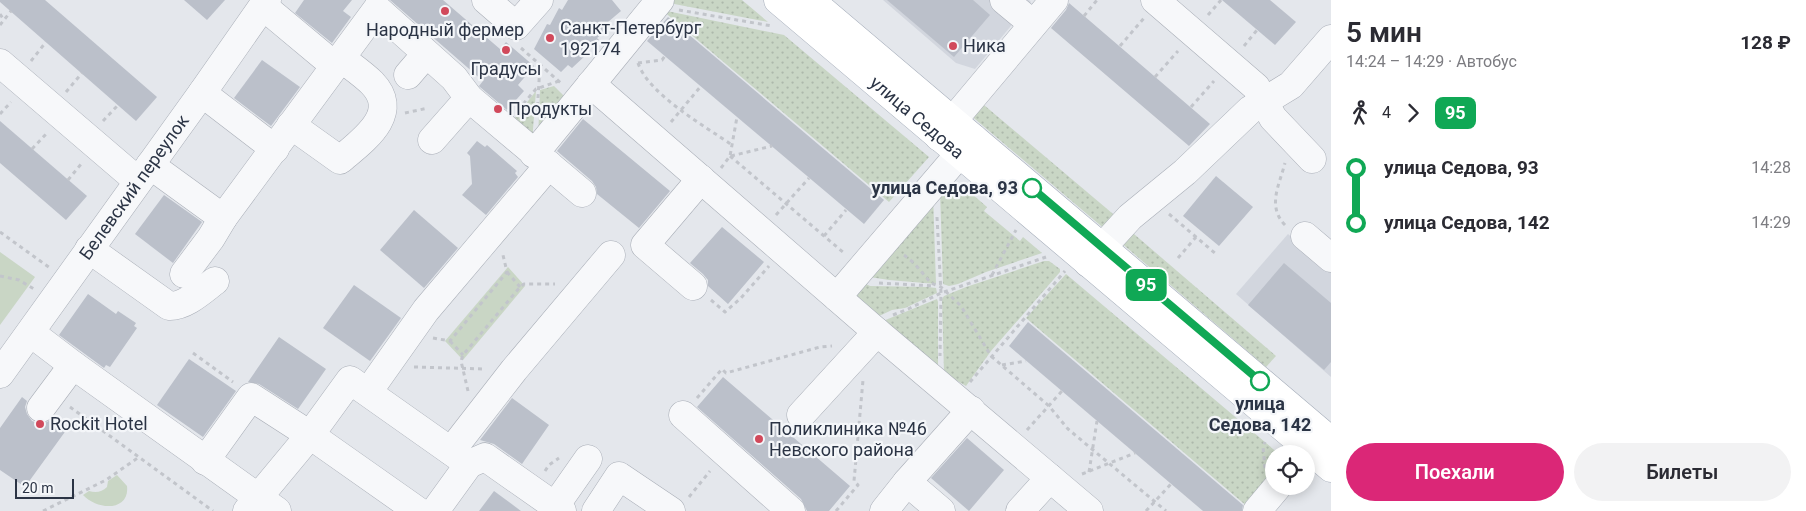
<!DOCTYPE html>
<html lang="ru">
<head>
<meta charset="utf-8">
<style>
	body { margin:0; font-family:Roboto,sans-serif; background:#f2f2f3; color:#2b2b33; height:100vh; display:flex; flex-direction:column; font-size:19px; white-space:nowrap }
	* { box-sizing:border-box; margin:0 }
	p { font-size:16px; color:#7c7c81 }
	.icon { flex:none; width:28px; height:28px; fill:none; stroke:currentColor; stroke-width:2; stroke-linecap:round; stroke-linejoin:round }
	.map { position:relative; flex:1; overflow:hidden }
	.side { display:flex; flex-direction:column; background:#fff; width:475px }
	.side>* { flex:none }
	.badge { padding:0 10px; border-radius:8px; font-size:18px; line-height:32px }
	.fabs { position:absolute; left:1265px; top:445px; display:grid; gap:10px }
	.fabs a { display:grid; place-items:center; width:50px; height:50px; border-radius:50%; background:#fff; box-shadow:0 2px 12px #0003; font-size:25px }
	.scale { position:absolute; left:15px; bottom:12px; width:59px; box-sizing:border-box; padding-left:5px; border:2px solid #2b3445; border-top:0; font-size:14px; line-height:18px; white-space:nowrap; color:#2b3445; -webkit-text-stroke:4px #f4f6f9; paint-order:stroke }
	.map>.badge { position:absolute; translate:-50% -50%; box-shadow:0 0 0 2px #fff }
	.legs { display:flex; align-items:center; gap:8px; height:55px; padding:0 15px; font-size:16px }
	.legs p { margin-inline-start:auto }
	.head { display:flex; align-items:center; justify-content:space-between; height:85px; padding:0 15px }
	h1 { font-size:28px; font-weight:600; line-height:38px }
	.cta { display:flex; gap:10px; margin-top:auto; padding:10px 15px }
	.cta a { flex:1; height:58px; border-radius:30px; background:#db2777; color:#fff; font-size:20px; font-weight:600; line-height:58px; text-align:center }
	.cta a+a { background:#f2f2f3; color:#2b2b33 }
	ul { padding:0 15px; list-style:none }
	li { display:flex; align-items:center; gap:18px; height:55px; font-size:19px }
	li i { display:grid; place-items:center; width:8px; height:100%; margin:0 6px; background:currentColor }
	li i::after { content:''; width:12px; height:12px; margin:-6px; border:4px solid; border-radius:50%; background:#fff }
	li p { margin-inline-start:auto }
	li:first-child i { background:linear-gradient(#0000 50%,currentColor 0) }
	li:last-child i { background:linear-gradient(currentColor 50%,#0000 0) }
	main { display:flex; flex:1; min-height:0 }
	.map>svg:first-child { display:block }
	.built { fill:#d2d6de }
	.grass { fill:url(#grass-dots) }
	.park { fill:#c9d6c5 }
	.building { fill:#bbc0ca }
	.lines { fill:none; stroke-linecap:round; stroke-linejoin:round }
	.minor-casing { stroke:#a9aeb7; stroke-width:29 }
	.major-casing { stroke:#a3abb8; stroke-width:29 }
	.path { stroke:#c2c5cb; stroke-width:3; stroke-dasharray:4 4; stroke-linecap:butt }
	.minor { stroke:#f7f8fa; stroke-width:28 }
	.major { stroke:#fff; stroke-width:28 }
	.line-1-casing { stroke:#fff; stroke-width:11 }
	.line-1 { stroke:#10a855; stroke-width:8 }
	.poi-dot { fill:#d1495b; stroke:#f4f6f9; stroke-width:2 }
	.stop-1-dot { fill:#fff; stroke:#10a855; stroke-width:2.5 }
	.labels { text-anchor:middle; stroke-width:4.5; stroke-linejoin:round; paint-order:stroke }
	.poi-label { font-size:18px; fill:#2b3445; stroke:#f4f6f9; text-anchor:start }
	.street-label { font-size:18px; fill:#2b3445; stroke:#f4f6f9 }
	.stop-label { font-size:18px; font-weight:bold; fill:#2b3445; stroke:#f4f6f9; text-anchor:end }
</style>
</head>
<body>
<main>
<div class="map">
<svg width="1331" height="511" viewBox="0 0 1331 511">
	<defs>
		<pattern id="grass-dots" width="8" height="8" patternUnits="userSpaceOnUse" patternTransform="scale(1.25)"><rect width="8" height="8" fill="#c9d6c5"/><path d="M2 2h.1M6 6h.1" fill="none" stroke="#adb8ab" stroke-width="1.8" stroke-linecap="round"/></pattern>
	</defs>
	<rect width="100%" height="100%" fill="#e4e7ec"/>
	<g class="built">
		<polygon points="883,0 1029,0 1031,2 975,69 956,63"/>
		<polygon points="1288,234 1331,272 1331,377 1236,294"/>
	</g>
	<g class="grass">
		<polygon points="673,0 742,0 768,22 669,3"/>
		<polygon points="662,10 784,35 929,157 889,202"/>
		<polygon points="554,86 566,98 538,139 540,90"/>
		<polygon points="536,91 532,142 509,125"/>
		<polygon points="978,100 1119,219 1107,231 969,114"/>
		<polygon points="957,186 964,187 987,207 984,211 1020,241 1023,237 1042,253 986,272 958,284 949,286 943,284 940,191 949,187"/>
		<polygon points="933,194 936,284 889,280 863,276"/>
		<polygon points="1127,228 1276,356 1266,367 1119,241"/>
		<polygon points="1044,261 1049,261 1060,269 1060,272 991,351 966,386 944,373 942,299 944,296 966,287"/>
		<polygon points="1066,274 1279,454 1274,454 1274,479 1249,508 1026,318"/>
		<polygon points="860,281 870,286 928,287 936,288 937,293 905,308 892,310 877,317 855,295"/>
		<polygon points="937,299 938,302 938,367 883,321"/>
	</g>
	<g class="park">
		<polygon points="0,252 35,277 0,325"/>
		<polygon points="508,267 525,286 463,360 445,341"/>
		<path d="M117,475L127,486C130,511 98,511 83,495L89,491C96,493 102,492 107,487L108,481Z"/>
	</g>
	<g class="building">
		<polygon points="0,0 45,0 157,97 136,121 0,2"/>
		<polygon points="184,0 225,0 207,20"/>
		<polygon points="304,0 352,0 343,11 351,17 332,43 295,13"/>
		<polygon points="390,0 443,0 500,49 506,42 534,66 518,85 524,91 507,110 480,87 479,86 483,81"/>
		<polygon points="568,0 612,0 621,11 608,22 611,26 597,38 599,40 584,53 586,55 572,68 568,65 561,72 534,49 547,24 550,25 559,8 562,10"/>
		<polygon points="887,0 973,0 990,15 954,57"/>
		<polygon points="1222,0 1270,0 1296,22 1275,45"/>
		<polygon points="1069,3 1210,124 1189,146 1051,28 1066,10"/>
		<polygon points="668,17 884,200 864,224 647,41"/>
		<polygon points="262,60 300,87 271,126 234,98"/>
		<polygon points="583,119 670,191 639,228 597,194 596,187 592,181 557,151"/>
		<polygon points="0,121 87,196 66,220 0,163"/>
		<polygon points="477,141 485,147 487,145 517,171 515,173 518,177 486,215 462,195 472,184 470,156 467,153"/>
		<polygon points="1216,176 1253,207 1219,246 1183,216"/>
		<polygon points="164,195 202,222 173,263 135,234"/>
		<polygon points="414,210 458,248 424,288 380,250"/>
		<polygon points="722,227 764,262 728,304 708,286 708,280 703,274 690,263"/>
		<polygon points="1284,263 1331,303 1331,362 1324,370 1248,305"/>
		<polygon points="354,285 401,318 370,361 323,328"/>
		<polygon points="88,294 116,314 118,311 136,323 134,326 137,328 110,367 106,365 104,368 59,335"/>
		<polygon points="1028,322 1243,505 1242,511 1203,511 1009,346"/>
		<polygon points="279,337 326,369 298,409 259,384 248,382"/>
		<polygon points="189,359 236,391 203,437 157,405"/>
		<polygon points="723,377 850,486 829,511 807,511 801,499 697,407"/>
		<polygon points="22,397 27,401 25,407 27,414 32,421 40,424 47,422 52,419 67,429 25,487 0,470 0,428"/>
		<polygon points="512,398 549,425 522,464 494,444 480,440"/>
		<polygon points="967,438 1004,470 969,511 931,478"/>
		<polygon points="494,491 521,511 479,511"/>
	</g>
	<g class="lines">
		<g class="minor-casing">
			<g id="minor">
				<polyline points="486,0 516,26 539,0"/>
				<polyline points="1004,0 1033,24"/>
				<polyline points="1155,0 1256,87 1273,118 1312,159"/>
				<polyline points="0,63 138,181"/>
				<polyline points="335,66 377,9 454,78 469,98 582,193"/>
				<polyline points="408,75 426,54"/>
				<polyline points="591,84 877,332 1089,511"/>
				<polyline points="202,93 275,149"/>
				<path d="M291,125L340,160C362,141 402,114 372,83C363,74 351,66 341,58"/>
				<polyline points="939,137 1054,0"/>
				<polyline points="432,140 469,98"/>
				<polyline points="534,154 660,0"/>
				<polyline points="150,165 223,218 335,66 263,6"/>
				<polyline points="1305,236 1331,258"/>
				<path d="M89,249L169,306C185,307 203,290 215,281"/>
				<polyline points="1088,263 1130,217 1185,172 1250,110 1291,85 1331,39"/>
				<polyline points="184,274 211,238 223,218"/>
				<polyline points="693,286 645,245 701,179"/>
				<polyline points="837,297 973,138"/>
				<polyline points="31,333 73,365 277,511"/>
				<path id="s1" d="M0,374L202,93L267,0"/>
				<polyline points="368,392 426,310 549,165"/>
				<polyline points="41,408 73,365"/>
				<polyline points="683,415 791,511"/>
				<polyline points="801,415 877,332"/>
				<polyline points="451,451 514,370 611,255"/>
				<polyline points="205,461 251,397 310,435 418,511"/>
				<polyline points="907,482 941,511"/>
				<polyline points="555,506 588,459"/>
				<polyline points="247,511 310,435 350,380 469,464"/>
				<polyline points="435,511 469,464 485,457 562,511"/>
				<polyline points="596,511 619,476 671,511"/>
				<polyline points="884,511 907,482 971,410"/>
				<polyline points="1020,511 1050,478"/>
				<polyline points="1257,511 1278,486"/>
			</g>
		</g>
		<g class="major-casing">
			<g id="major">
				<path id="s2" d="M778,0L1331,468"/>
				<polyline points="810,0 1331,441"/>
			</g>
		</g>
		<g class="path">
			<polyline points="679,10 772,26"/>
			<polyline points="0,14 4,20"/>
			<polyline points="1208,15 1221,0"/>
			<polyline points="1084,16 1097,0"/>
			<polyline points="0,25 11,11"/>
			<polyline points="1120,46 1144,18"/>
			<polyline points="1244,46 1257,30"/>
			<polyline points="521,48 562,84"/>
			<polyline points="31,61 46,42"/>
			<path d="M638,63C649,95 705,126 732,145"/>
			<polyline points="638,63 662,60 665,56"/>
			<polyline points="1155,77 1178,51"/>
			<polyline points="66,92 82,73"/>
			<polyline points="1191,107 1214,81"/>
			<polyline points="518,110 536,89 559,81"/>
			<polyline points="405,113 428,108"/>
			<polyline points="0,114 11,102"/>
			<polyline points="537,114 540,65"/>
			<polyline points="103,121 118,105"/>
			<polyline points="671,122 701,86"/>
			<polyline points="32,149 47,133"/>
			<polyline points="730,156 844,253"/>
			<polyline points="731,156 772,146"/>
			<polyline points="721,168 730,156 737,117"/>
			<polyline points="68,180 82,163"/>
			<polyline points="1169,214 1216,254"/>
			<polyline points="776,215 809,178"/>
			<polyline points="937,217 941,293 940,356"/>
			<path d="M1285,225C1267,206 1279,186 1285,163"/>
			<polyline points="0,232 50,268"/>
			<polyline points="824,236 846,210"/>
			<polyline points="904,255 914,263 931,283 941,287 961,306 991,356 1049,406 1068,429 1166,511"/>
			<polyline points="1178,258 1196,237"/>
			<polyline points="507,272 520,287"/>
			<polyline points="992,275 1016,230"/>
			<polyline points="0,276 19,280 34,289"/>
			<polyline points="879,283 935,286"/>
			<polyline points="711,300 725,312 741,298 769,266"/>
			<polyline points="893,315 908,309 941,293 1046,257"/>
			<polyline points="433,338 450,341 507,272 503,255"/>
			<polyline points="450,341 463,355"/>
			<polyline points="193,353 233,382"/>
			<polyline points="1002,365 1026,361"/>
			<polyline points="414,367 486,369"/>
			<polyline points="970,382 1065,271"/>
			<polyline points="468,391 461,361 463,355 520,287 524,284 555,284"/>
			<polyline points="697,398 722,369 726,373 820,347 832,346"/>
			<polyline points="70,407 213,511"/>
			<polyline points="1027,430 1062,391"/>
			<polyline points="1265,468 1263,447 1265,442"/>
			<polyline points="545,471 549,465 559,458"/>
			<polyline points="1089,472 1097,421"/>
			<polyline points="1082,474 1135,453"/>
			<polyline points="689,497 710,471"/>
			<polyline points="43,511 106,480 139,457"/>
			<polyline points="836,511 858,485 854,481 863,380"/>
			<polyline points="1146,511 1171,484"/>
		</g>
		<use href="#minor" class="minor"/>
		<use href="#major" class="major"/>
	</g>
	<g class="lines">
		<g class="line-1-casing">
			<polyline id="line-1" points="1032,188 1260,381"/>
		</g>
		<use href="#line-1" class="line-1"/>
	</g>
	<g class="poi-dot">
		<circle cx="445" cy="11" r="5"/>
		<circle cx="550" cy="38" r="5"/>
		<circle cx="953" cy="46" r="5"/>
		<circle cx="506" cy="50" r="5"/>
		<circle cx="498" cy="109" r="5"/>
		<circle cx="40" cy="424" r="5"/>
		<circle cx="759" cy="439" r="5"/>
	</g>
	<g class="stop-1-dot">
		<circle cx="1032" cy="188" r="9"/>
		<circle cx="1260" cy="381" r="9"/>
	</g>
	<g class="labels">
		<g class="poi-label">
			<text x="560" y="34">Санкт-Петербург<tspan x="560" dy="21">192174</tspan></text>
			<text x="445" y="36" text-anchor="middle">Народный фермер</text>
			<text x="963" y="52">Ника</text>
			<text x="506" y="75" text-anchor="middle">Градусы</text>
			<text x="508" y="115">Продукты</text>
			<text x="50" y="430">Rockit Hotel</text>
			<text x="769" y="435">Поликлиника №46<tspan x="769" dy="21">Невского района</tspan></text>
		</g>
		<g class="street-label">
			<text dy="6" stroke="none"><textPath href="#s2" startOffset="182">улица Седова</textPath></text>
			<text dy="6" stroke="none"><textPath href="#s1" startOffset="230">Белевский переулок</textPath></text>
		</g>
		<g class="stop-label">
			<text x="1018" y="194">улица Седова, 93</text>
			<text x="1260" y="410" text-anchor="middle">улица<tspan x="1260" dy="21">Седова, 142</tspan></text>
		</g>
	</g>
</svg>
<div class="fabs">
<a><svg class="icon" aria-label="locate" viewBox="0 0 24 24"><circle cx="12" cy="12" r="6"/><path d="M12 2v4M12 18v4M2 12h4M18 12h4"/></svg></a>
</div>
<div class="scale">20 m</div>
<b class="badge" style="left:1146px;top:285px;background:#10a855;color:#fff">95</b>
</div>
<section class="side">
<div class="head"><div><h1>5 мин</h1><p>14:24 – 14:29 · Автобус</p></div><b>128 ₽</b></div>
<div class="legs"><svg class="icon" aria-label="walk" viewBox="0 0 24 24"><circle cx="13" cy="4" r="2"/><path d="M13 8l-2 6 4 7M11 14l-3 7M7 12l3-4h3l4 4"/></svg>4<svg class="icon" aria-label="forward" viewBox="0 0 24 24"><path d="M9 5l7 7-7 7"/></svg><b class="badge" style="background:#10a855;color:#fff">95</b></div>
<ul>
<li><i style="color:#10a855"></i><b>улица Седова, 93</b><p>14:28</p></li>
<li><i style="color:#10a855"></i><b>улица Седова, 142</b><p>14:29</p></li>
</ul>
<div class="cta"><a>Поехали</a><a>Билеты</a></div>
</section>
</main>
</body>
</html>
